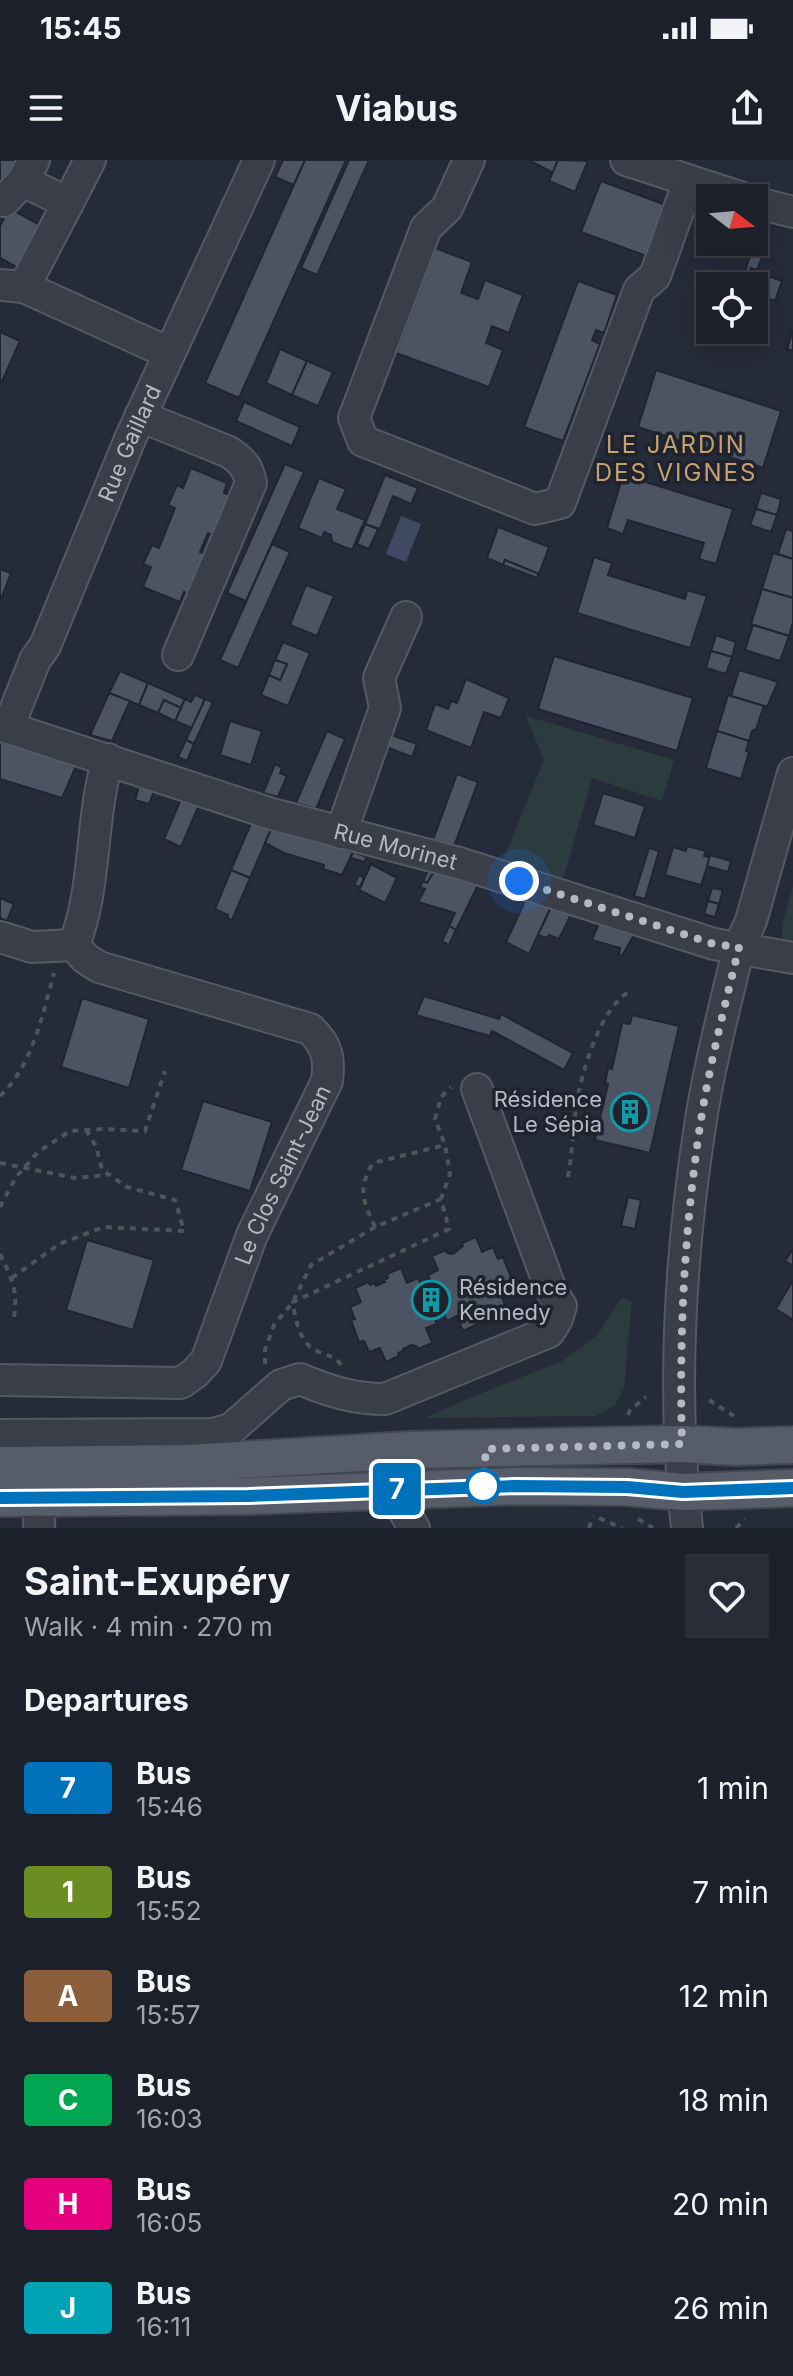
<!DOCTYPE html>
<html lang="en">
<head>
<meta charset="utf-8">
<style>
	body { margin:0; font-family:Inter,sans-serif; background:#292d37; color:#f1f3f6; height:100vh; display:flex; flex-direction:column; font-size:30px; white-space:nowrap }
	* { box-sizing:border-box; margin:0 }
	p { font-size:26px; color:#a0a3a9 }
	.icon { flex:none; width:44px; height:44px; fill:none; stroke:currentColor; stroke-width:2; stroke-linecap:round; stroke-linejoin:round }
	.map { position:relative; height:1368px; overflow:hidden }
	.drawer { display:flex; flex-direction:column; background:#1c202b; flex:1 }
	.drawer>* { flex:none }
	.badge { padding:0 16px; border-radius:6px; font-size:28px; line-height:52px }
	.needle { width:52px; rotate:106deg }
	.buttons { position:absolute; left:696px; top:24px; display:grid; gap:16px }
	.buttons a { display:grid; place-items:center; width:72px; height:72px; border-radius:0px; background:#1c202b; box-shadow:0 8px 32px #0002,0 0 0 2px #3a3e47; font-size:40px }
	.you { position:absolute; width:40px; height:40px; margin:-20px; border:6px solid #fff; border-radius:50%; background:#1a73e8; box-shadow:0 0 0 12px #1a73e833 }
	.map>.badge { position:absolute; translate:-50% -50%; box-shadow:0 0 0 4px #fff }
	h2 { padding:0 24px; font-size:30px; line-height:72px }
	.round { display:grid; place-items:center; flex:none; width:84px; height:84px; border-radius:0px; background:#292d37 }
	.summary { display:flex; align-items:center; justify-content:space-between; height:136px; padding:0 24px }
	h1 { font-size:38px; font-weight:700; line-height:60px }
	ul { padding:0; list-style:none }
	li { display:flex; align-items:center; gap:24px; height:104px; padding:0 24px }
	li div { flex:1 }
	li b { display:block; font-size:30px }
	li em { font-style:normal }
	li .badge { min-width:88px; font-weight:700; text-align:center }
	.status { display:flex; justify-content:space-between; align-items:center; height:56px; padding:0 40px; background:#1c202b; direction:ltr }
	.status svg { height:22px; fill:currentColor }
	header { display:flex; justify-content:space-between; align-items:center; height:104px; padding:0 24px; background:#1c202b; font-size:36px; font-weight:700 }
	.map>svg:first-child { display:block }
	.green { fill:#2c3b3e }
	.water { fill:#3f4962 }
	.building { fill:#4c5362; stroke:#202530; stroke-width:2 }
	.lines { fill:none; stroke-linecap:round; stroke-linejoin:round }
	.minor-casing { stroke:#545964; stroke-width:34 }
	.major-casing { stroke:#424752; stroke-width:40 }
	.path { stroke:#49575b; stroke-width:4; stroke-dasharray:6 6; stroke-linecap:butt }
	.minor { stroke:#393e49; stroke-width:30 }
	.major { stroke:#575c69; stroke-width:36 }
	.line-casing { stroke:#fff; stroke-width:18 }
	.line { stroke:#0072bc; stroke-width:12 }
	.walk { stroke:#b4b9c5; stroke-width:8; stroke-dasharray:0 14.4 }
	.stop-dot { fill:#fff; stroke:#0072bc; stroke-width:4 }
	.labels { text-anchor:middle; stroke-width:7; stroke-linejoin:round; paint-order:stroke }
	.street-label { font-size:22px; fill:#b4b9c5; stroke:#1e232e }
	.poi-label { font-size:22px; fill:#b4b9c5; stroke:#1e232e; text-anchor:end }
	.neighbourhood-label { font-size:24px; letter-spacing:2px; fill:#c6a06e; stroke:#1e232e }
</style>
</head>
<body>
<div class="status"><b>15:45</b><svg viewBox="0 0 49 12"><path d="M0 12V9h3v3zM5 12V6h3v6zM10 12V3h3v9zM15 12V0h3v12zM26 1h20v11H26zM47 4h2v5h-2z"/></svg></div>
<header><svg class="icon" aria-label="menu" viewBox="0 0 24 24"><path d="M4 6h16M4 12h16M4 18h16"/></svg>Viabus<svg class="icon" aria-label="share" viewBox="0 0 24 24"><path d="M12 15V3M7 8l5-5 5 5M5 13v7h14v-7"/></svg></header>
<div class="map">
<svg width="793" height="1368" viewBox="0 0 793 1368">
	<rect width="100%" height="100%" fill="#262b39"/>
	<g class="green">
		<polygon points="526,556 674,600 662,641 592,618 563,719 501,705 544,600"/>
		<polygon points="793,726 793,787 781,781 783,760"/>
		<polygon points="622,1137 632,1141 624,1228 615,1245 596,1256 425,1258 467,1239 562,1201 598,1174"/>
	</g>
	<polygon class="water" points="401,356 421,364 406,402 386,394"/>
	<g class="building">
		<polygon points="0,0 14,0 19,3 0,32"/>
		<polygon points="283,0 305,0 294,25 275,17"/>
		<polygon points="305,0 346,0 239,238 205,223"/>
		<polygon points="349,0 369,0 317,115 301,108"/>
		<polygon points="529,0 558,0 553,13"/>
		<polygon points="558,0 588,1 575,32 549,21"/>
		<polygon points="601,21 671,47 652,98 581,72"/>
		<polygon points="9,48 42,66 20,109 0,98 0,66"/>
		<polygon points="708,73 710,82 716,82 714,89 704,85"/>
		<polygon points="754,86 769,91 766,99 751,93"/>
		<polygon points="435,88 472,102 461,133 478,139 485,120 523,135 509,173 492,166 486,183 503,190 489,227 396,193"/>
		<polygon points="751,93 762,97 757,110 751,108 748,116 744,115"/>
		<polygon points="754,111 782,121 775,141 754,133 754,126 749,126"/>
		<polygon points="578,121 617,135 604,173 596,170 592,180 600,184 563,281 524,267"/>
		<polygon points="793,170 793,191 787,189"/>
		<polygon points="0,172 20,181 0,226"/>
		<polygon points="280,189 307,201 292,235 266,223"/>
		<polygon points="307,201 333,212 318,246 292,235"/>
		<polygon points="656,210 781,251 763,308 638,267"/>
		<polygon points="244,242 300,267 292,286 236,261"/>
		<polygon points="285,304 304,312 246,441 227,433"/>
		<polygon points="191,308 227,323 224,333 232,336 228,347 225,346 217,364 216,377 208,373 200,392 209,396 192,436 184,432 180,442 143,427 151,407 143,404 152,385 159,388 175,348 168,345 177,325 183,328"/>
		<polygon points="385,315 418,328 411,344 393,336 380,369 365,364"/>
		<polygon points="623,315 733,349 716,404 699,399 704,383 628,360 623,374 607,368"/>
		<polygon points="319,318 346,329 337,349 365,360 352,390 332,382 331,375 324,372 322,378 298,368"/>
		<polygon points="761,333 781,339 777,355 756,349"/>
		<polygon points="756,349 777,355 771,372 750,365"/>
		<polygon points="365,364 378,369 369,389 357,384"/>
		<polygon points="498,367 549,387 539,414 505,400 503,405 487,398"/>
		<polygon points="786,369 793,371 793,399 778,394"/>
		<polygon points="272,384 290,392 238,508 220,500"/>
		<polygon points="773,393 793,399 793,438 762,429"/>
		<polygon points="594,397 612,403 608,415 685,439 687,430 707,436 690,488 577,453"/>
		<polygon points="505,400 539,414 537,418 503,405"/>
		<polygon points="0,409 11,413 0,442"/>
		<polygon points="306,425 334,436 317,476 290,465"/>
		<polygon points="762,429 793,438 793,462 789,476 751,464"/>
		<polygon points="753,465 789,476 780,501 745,490"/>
		<polygon points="716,475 736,482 732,497 711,491"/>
		<polygon points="283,482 310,493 288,546 261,535 269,515 280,520 287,504 275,500"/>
		<polygon points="711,491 732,497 726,514 706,508"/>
		<polygon points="554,496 693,538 677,591 538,549"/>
		<polygon points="275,500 287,504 280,520 269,515"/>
		<polygon points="739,510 778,522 767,547 731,536"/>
		<polygon points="120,511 148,523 139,545 109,533"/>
		<polygon points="466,519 509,538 501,558 484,552 471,588 426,570 435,544 448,549 451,541 457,543"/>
		<polygon points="148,523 185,539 181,548 164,540 158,553 139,545"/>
		<polygon points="109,533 130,541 112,581 90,575"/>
		<polygon points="195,535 205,539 192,568 175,561 185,539 191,542"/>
		<polygon points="728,535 764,546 756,569 752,571 749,581 717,571"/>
		<polygon points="205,539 213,542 194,584 186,580"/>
		<polygon points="164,540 181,548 175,561 158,553"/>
		<polygon points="230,561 262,571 251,605 220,595"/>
		<polygon points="327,571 345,579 316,649 296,643"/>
		<polygon points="717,571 749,581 746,591 749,592 741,619 706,608"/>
		<polygon points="386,573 417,584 412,597 384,586"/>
		<polygon points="0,580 77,604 62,638 0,619"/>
		<polygon points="186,580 194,584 187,601 178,597"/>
		<polygon points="275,604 282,608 280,613 287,616 278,637 263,633"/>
		<polygon points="457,614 478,622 454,686 433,680"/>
		<polygon points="139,626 154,631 149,644 135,640"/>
		<polygon points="603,633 645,646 635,678 593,665"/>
		<polygon points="181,639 199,645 181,687 164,679"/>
		<polygon points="252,661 272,667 250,718 231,710"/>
		<polygon points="272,667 353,692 342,715 323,709 324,705 284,693 265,683"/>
		<polygon points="687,686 706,691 704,696 710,698 701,725 665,715 673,687 686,691"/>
		<polygon points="649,688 659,691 645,739 634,736"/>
		<polygon points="353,692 367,697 364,702 351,698"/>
		<polygon points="710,695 731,701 728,712 707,706"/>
		<polygon points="371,704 397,718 385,743 359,730"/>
		<polygon points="429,708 435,710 427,723 423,721"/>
		<polygon points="231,710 250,718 232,760 227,758 228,755 215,749"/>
		<polygon points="435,710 479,723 456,770 449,766 455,753 418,742 425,729 420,727 423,721 427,723"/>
		<polygon points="359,715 364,718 360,727 354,725"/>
		<polygon points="712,728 723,730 719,744 708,741"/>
		<polygon points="527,737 552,745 529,794 506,782"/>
		<polygon points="0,738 14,744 7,761 0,758"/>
		<polygon points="708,741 719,744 715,757 704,754"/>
		<polygon points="552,745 574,748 559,779 549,775 547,778 538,775"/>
		<polygon points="602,756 639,766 622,796 619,794 620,788 592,780"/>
		<polygon points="449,766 456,770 449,785 442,781"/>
		<polygon points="424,836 499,859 501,854 573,893 564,910 492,871 490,876 416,855"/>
		<polygon points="82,838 149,859 129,928 61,907"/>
		<polygon points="632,855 679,866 650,993 595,980 608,924 605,923 608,908 612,909 622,863 630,864"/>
		<polygon points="203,941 272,962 250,1031 181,1010"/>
		<polygon points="628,1037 641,1040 635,1069 621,1066"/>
		<polygon points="476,1077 482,1092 493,1087 498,1099 503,1097 512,1120 507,1122 512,1133 502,1137 508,1152 493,1158 492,1155 486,1155 479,1158 476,1165 463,1171 457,1156 447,1161 441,1148 432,1152 437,1164 426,1168 432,1183 418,1189 416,1186 411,1185 403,1189 403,1191 398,1193 399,1196 386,1202 380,1188 369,1192 364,1181 359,1182 351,1160 355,1159 350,1147 361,1142 355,1128 368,1122 370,1125 375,1123 376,1126 385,1122 384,1120 388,1118 387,1114 401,1108 407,1123 418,1118 423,1130 433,1127 428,1115 438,1110 432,1096 446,1090 447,1093 453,1094 463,1086 462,1083"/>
		<polygon points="87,1080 154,1100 133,1170 66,1150"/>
		<polygon points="793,1089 793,1106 785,1101"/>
		<polygon points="792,1122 793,1123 793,1160 776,1149"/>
	</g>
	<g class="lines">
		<g class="minor-casing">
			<g id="minor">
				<polyline points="34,0 23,21 68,43 90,0"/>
				<polyline points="469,0 447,48 426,68 354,258 363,281 535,349 560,343 639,130 655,116 689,21"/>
				<polyline points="626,0 743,38"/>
				<polyline points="0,39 4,41 23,21"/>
				<polyline points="754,42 793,52"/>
				<polyline points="0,125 24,127 68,43"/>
				<polyline points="24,127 169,193"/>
				<path d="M140,256L229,292C242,301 248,307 251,323L178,495"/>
				<path id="s1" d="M0,565L272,654L459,703L714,784L793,798"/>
				<path id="s2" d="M8,568L35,500L45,486L130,279L259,0"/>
				<polyline points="341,673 385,548 379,518 406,457"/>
				<polyline points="0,777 32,787 74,785"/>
				<path d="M74,785C97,726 90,660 108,599"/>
				<path id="s3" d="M0,1220L181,1223L195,1213L206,1201L252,1075L327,921C330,898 327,885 310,869L99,807L85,798L74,785"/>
				<path d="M0,1275L213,1274L231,1269L281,1225L300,1219C329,1231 353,1239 385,1239L549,1172L557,1159L561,1146L551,1130L477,929"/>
				<polyline points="384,1329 404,1351 414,1368"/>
				<polyline points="39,1368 40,1337"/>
				<path d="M687,1368C672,1237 680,1096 700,966C709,906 725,846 739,787L751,761L793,613"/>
			</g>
		</g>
		<g class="major-casing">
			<g id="major">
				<polyline points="0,1305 189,1303 410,1290 682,1284 735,1287 793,1285"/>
				<polyline points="0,1338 248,1336 515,1326 627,1327 683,1332 793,1328"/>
			</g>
		</g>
		<g class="path">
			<path d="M0,936C32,906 43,854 54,813"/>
			<polyline points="0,1003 75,1018 107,1015"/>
			<path d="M568,1017C572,994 573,971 576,948C580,916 601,844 631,831"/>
			<polyline points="0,1047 16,1017 38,992 70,971 104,969 145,971 165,911"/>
			<path d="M375,1067C363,1040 357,1030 373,1003L445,985"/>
			<path d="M0,1094C13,1121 19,1133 13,1162"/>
			<polyline points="12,1118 59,1084 104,1067 184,1071 175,1040 127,1027 102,1010 96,986 86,970"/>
			<polyline points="265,1204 265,1190 274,1165 293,1142 311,1105 375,1067 441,1039"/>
			<path d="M341,1205C335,1196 328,1196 319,1192C300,1185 295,1160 293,1142L449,1069L441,1039L450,1014L445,985L435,959L441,937L451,927"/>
			<polyline points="709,1240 734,1256"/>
			<polyline points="628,1255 630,1250 646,1237"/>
			<polyline points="599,1358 622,1368"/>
			<polyline points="638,1359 653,1368"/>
			<polyline points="589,1368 593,1356"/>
			<polyline points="736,1368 745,1359"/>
		</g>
		<use href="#minor" class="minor"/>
		<use href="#major" class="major"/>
	</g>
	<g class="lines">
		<g class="line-casing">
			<polyline id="line" points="0,1338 248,1336 515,1326 627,1327 683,1332 793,1328"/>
		</g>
		<use href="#line" class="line"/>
		<path class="walk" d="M483,1326L486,1289L682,1284C679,1178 684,1072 700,966C709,906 725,846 739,787L714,784L519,721"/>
	</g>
	<defs>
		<g id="building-ring" transform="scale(2)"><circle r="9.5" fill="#1e232e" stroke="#0f9aa8" stroke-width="1.5"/><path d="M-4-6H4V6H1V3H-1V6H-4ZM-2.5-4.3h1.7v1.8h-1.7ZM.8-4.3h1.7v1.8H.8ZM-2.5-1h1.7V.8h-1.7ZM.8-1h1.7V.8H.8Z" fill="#0f9aa8"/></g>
	</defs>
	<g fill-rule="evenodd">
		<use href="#building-ring" x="630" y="952"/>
		<use href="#building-ring" x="431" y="1140"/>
	</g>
	<circle class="stop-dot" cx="483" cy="1326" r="16"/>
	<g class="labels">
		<g class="street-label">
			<text dy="8" stroke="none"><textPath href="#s2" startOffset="310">Rue Gaillard</textPath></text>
			<text dy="8" stroke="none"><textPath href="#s1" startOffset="414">Rue Morinet</textPath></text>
			<text dy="8" stroke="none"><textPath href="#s3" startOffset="416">Le Clos Saint-Jean</textPath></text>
		</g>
		<g class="poi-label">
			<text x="602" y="947">Résidence<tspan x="602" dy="25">Le Sépia</tspan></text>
			<text x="459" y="1135" text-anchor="start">Résidence<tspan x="459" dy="25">Kennedy</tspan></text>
		</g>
		<g class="neighbourhood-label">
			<text x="676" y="293">LE JARDIN<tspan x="676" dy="28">DES VIGNES</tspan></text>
		</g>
	</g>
</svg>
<div class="buttons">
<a><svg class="needle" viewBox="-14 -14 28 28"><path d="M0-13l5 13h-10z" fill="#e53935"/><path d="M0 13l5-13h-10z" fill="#a0a3a9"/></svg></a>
<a><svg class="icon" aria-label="locate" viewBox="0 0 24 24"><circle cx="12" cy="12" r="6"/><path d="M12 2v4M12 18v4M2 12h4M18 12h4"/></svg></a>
</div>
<div class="you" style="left:519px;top:721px"></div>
<b class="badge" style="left:397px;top:1329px;background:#0072bc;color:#fff">7</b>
</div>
<section class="drawer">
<div class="summary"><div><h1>Saint-Exupéry</h1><p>Walk · 4 min · 270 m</p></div><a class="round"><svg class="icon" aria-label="heart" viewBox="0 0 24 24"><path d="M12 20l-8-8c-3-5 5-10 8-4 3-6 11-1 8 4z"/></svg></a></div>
<h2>Departures</h2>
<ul>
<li><span class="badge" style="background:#0072bc;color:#fff">7</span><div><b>Bus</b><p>15:46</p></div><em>1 min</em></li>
<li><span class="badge" style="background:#6b8e23;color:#fff">1</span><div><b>Bus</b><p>15:52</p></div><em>7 min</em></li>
<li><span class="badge" style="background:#8b5e3c;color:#fff">A</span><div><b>Bus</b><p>15:57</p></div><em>12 min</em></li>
<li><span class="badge" style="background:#00a651;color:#fff">C</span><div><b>Bus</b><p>16:03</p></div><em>18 min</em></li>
<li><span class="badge" style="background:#e6007e;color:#fff">H</span><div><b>Bus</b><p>16:05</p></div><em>20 min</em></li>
<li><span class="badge" style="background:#00a3b4;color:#fff">J</span><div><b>Bus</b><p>16:11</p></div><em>26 min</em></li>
</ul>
</section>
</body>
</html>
